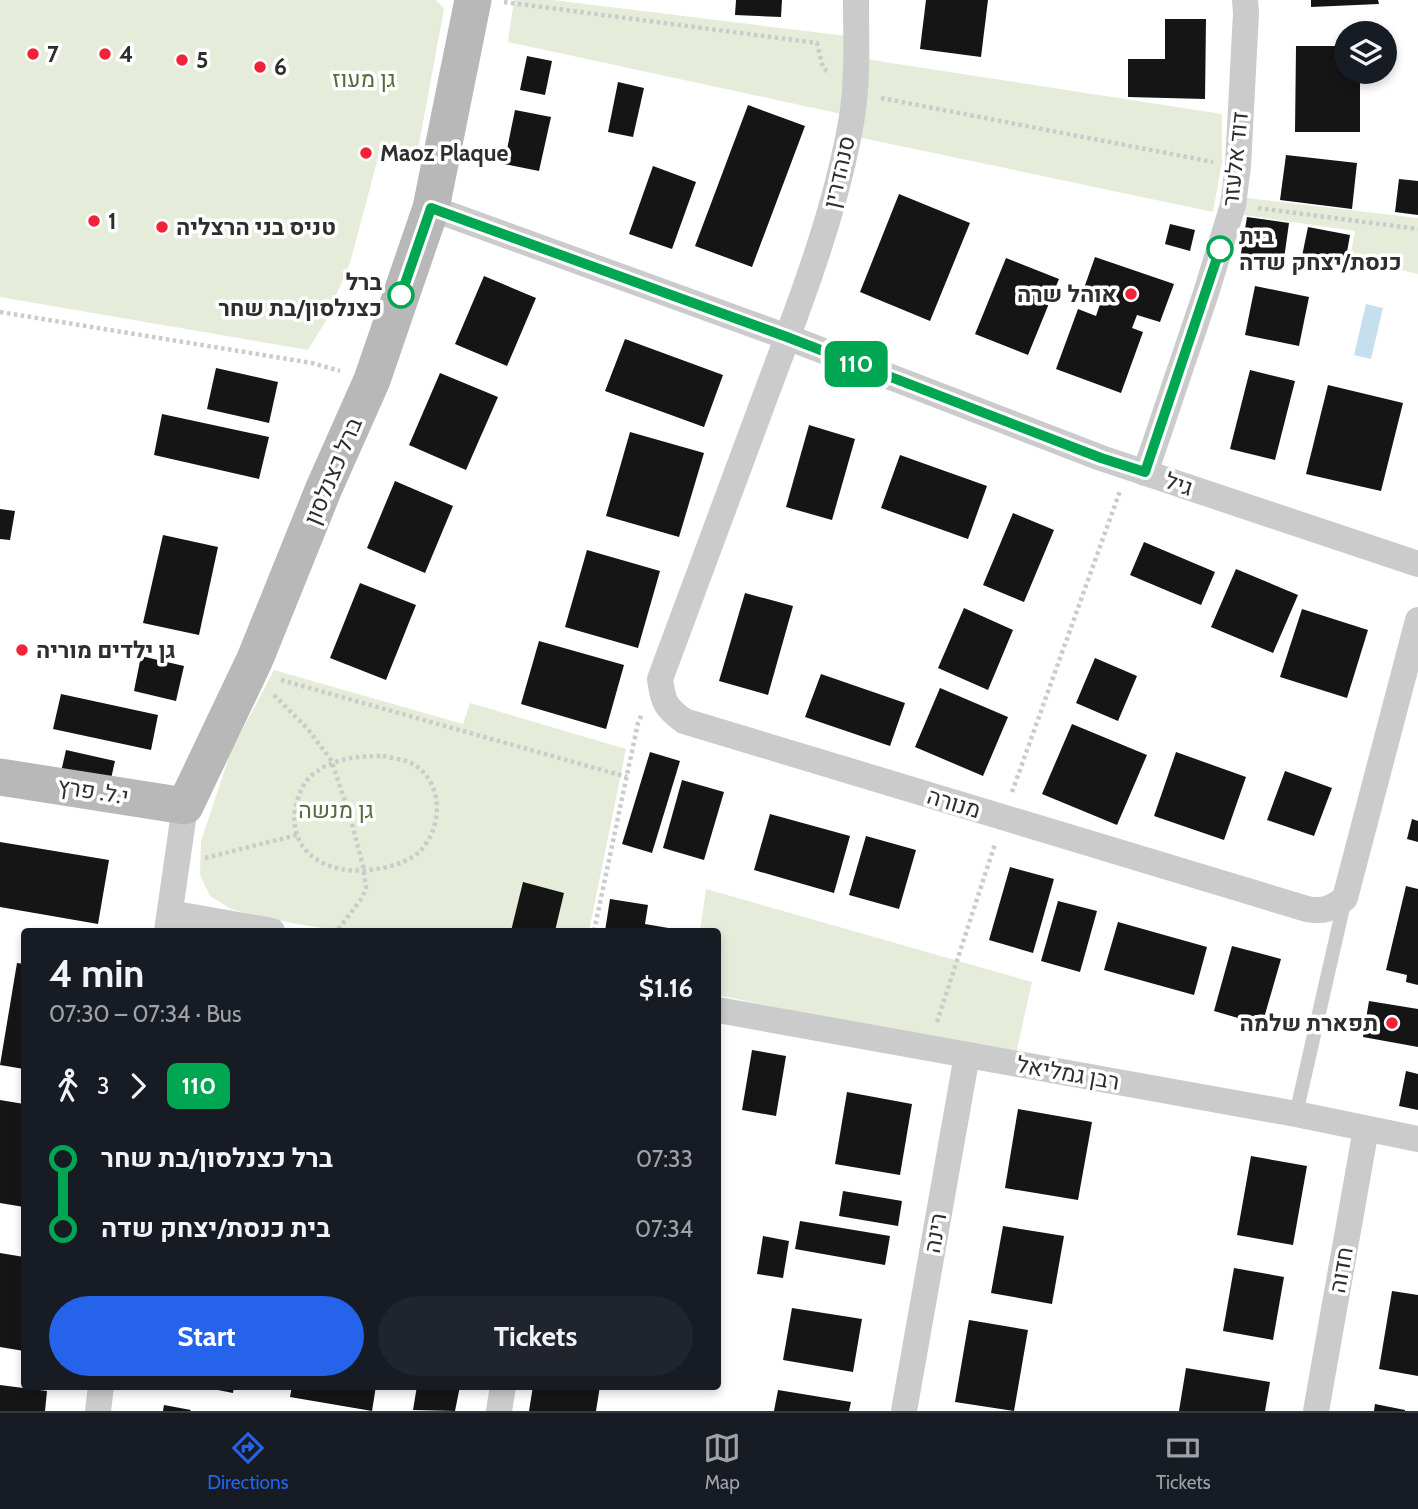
<!DOCTYPE html>
<html lang="en">
<head>
<meta charset="utf-8">
<style>
	body { margin:0; font-family:Cabin,Heebo,sans-serif; background:#20242c; color:#f1f3f6; height:100vh; display:flex; flex-direction:column; font-size:26px; white-space:nowrap }
	* { box-sizing:border-box; margin:0 }
	p { font-size:23px; color:#9ea1a6 }
	.icon { flex:none; width:38px; height:38px; fill:none; stroke:currentColor; stroke-width:2; stroke-linecap:round; stroke-linejoin:round }
	.map { position:relative; flex:1; overflow:hidden }
	.side { position:absolute; left:21px; top:928px; width:700px; height:462px; display:flex; flex-direction:column; background:#171b24; border-radius:7px; box-shadow:0 4px 10px #0003 }
	.side>* { flex:none }
	.badge { padding:0 14px; border-radius:10px; font-size:24px; line-height:46px }
	.buttons { position:absolute; left:1334px; top:21px; display:grid; gap:14px }
	.buttons a { display:grid; place-items:center; width:63px; height:63px; border-radius:50%; background:#171b24; box-shadow:0 4px 10px #0003; font-size:35px }
	.map>.badge { position:absolute; translate:-50% -50%; box-shadow:0 0 0 4px #fff }
	.legs { display:flex; align-items:center; gap:10px; height:77px; padding:0 28px; font-size:23px }
	.legs p { margin-inline-start:auto }
	.head { display:flex; align-items:center; justify-content:space-between; height:119px; padding:0 28px }
	h1 { font-size:38px; font-weight:700; line-height:52px }
	.primary-button { display:flex; gap:14px; margin-top:auto; padding:14px 28px }
	.primary-button a { flex:1; height:80px; border-radius:42px; background:#2563eb; color:#fff; font-size:28px; font-weight:700; line-height:80px; text-align:center }
	.primary-button a+a { background:#20242c; color:#f1f3f6 }
	ul { padding:0 28px; list-style:none }
	li { display:flex; align-items:center; gap:24px; height:70px; font-size:26px }
	li i { display:grid; place-items:center; width:10px; height:100%; margin:0 9px; background:currentColor }
	li i::after { content:''; width:18px; height:18px; margin:-9px; border:5px solid; border-radius:50%; background:#171b24 }
	li p { margin-inline-start:auto }
	li:first-child i { background:linear-gradient(#0000 50%,currentColor 0) }
	li:last-child i { background:linear-gradient(currentColor 50%,#0000 0) }
	.tab-bar { display:flex; justify-content:space-around; align-items:center; height:98px; border-top:2px solid #363941; background:#171b24; font-size:19px; color:#9ea1a6 }
	.tab-bar a { display:grid; justify-items:center; gap:4px }
	.tab-bar .on { color:#2563eb }
	.map>svg:first-child { display:block }
	.green { fill:#e5edda }
	.water { fill:#c5dfee }
	.building { fill:#151515 }
	.lines { fill:none; stroke-linecap:round; stroke-linejoin:round }
	.path { stroke:#cbcbcb; stroke-width:4.5; stroke-dasharray:3.5 3.5; stroke-linecap:butt }
	.lane { stroke:#cbcbcb; stroke-width:14 }
	.street { stroke:#cbcbcb; stroke-width:26 }
	.secondary { stroke:#b8b8b8; stroke-width:37 }
	.line-1-casing { stroke:#fff; stroke-width:16 }
	.line-1 { stroke:#00a651; stroke-width:10 }
	.poi-dot { fill:#f22239; stroke:#fff; stroke-width:2.5 }
	.stop-1-dot { fill:#fff; stroke:#00a651; stroke-width:3.5 }
	.labels { text-anchor:middle; stroke-width:7; stroke-linejoin:round; paint-order:stroke }
	.poi-label { font-size:23px; font-weight:bold; fill:#2e2e2e; stroke:#fff; text-anchor:start }
	.park-label { font-size:23px; fill:#536d38; stroke:#fff }
	.street-label { font-size:23px; fill:#2e2e2e; stroke:#fff }
	.stop-label { font-size:23px; font-weight:bold; fill:#2e2e2e; stroke:#fff; text-anchor:start }
</style>
</head>
<body>
<div class="map">
<svg width="1418" height="1411" viewBox="0 0 1418 1411">
	<rect width="100%" height="100%" fill="#fff"/>
	<g class="green">
		<polygon points="0,0 436,0 444,9 416,160 379,154 350,263 325,322 308,350 0,297"/>
		<polygon points="514,0 552,0 847,36 848,55 884,62 1222,114 1222,162 1213,212 848,135 851,116 508,42"/>
		<polygon points="1246,198 1418,218 1418,274 1350,257 1355,231 1244,215"/>
		<polygon points="274,670 463,724 470,703 626,749 589,931 339,931 258,917 231,909 210,896 200,875 201,841 231,751"/>
		<polygon points="706,889 1032,982 1015,1058 718,995 718,931 700,931"/>
	</g>
	<polygon class="water" points="1366,304 1383,308 1371,359 1354,355"/>
	<g class="building">
		<polygon points="736,0 782,0 781,17 735,15"/>
		<polygon points="926,0 988,0 981,57 920,49"/>
		<polygon points="1311,0 1378,0 1379,4 1311,7"/>
		<polygon points="1165,19 1206,19 1205,99 1128,97 1128,59 1165,59"/>
		<polygon points="1296,46 1346,46 1346,72 1360,72 1360,132 1295,132"/>
		<polygon points="527,56 552,61 545,95 520,90"/>
		<polygon points="618,82 644,88 633,137 608,132"/>
		<polygon points="748,105 805,126 752,267 695,246"/>
		<polygon points="515,110 551,117 539,171 504,164"/>
		<polygon points="1286,155 1357,163 1352,209 1280,200"/>
		<polygon points="653,166 696,182 672,249 629,234"/>
		<polygon points="1399,179 1418,181 1418,215 1395,212"/>
		<polygon points="899,194 970,223 930,321 860,292"/>
		<polygon points="1247,217 1289,223 1283,266 1240,259"/>
		<polygon points="1170,224 1195,230 1190,251 1165,244"/>
		<polygon points="1308,227 1350,235 1344,269 1301,261"/>
		<polygon points="1095,257 1174,284 1160,322 1137,315 1132,328 1143,332 1121,393 1056,369 1078,309 1096,316 1102,298 1083,291"/>
		<polygon points="1006,258 1059,279 1028,355 975,334"/>
		<polygon points="484,276 536,298 507,366 455,344"/>
		<polygon points="1255,286 1309,297 1299,346 1245,335"/>
		<polygon points="625,339 723,375 704,427 605,391"/>
		<polygon points="216,368 278,382 269,423 207,409"/>
		<polygon points="1250,370 1295,381 1275,460 1230,449"/>
		<polygon points="440,373 498,397 466,470 409,445"/>
		<polygon points="1328,385 1403,403 1381,491 1306,474"/>
		<polygon points="162,414 269,437 259,479 154,455"/>
		<polygon points="809,425 855,439 832,520 786,507"/>
		<polygon points="630,432 704,453 679,537 606,516"/>
		<polygon points="900,455 987,486 968,539 881,508"/>
		<polygon points="395,481 453,506 425,573 367,548"/>
		<polygon points="0,509 15,511 10,540 0,539"/>
		<polygon points="1013,513 1054,530 1024,602 983,585"/>
		<polygon points="163,535 218,547 199,635 143,623"/>
		<polygon points="1144,542 1215,572 1201,605 1130,575"/>
		<polygon points="587,550 660,571 638,648 565,627"/>
		<polygon points="1236,569 1298,595 1273,653 1211,627"/>
		<polygon points="360,583 416,605 386,680 330,658"/>
		<polygon points="745,593 793,606 768,695 719,681"/>
		<polygon points="964,608 1013,630 988,690 938,668"/>
		<polygon points="1302,609 1368,630 1347,698 1280,677"/>
		<polygon points="539,641 624,665 606,729 521,704"/>
		<polygon points="141,656 184,666 176,701 134,691"/>
		<polygon points="1095,658 1137,676 1118,721 1076,703"/>
		<polygon points="821,674 905,703 890,746 805,717"/>
		<polygon points="940,688 1008,717 983,776 915,747"/>
		<polygon points="61,694 158,715 151,750 53,729"/>
		<polygon points="1072,724 1147,755 1117,825 1042,794"/>
		<polygon points="66,750 115,761 110,783 61,772"/>
		<polygon points="650,752 680,761 652,853 622,844"/>
		<polygon points="1176,752 1246,777 1224,840 1154,816"/>
		<polygon points="1285,771 1332,788 1314,836 1267,820"/>
		<polygon points="682,780 724,792 704,860 663,848"/>
		<polygon points="770,814 850,836 834,893 754,870"/>
		<polygon points="1412,819 1418,821 1418,842 1407,839"/>
		<polygon points="866,836 916,850 899,909 849,895"/>
		<polygon points="0,842 109,860 98,924 0,907"/>
		<polygon points="1010,867 1054,879 1033,953 989,940"/>
		<polygon points="523,882 564,893 555,931 511,931"/>
		<polygon points="1406,886 1418,889 1418,985 1406,982 1407,975 1386,970"/>
		<polygon points="610,899 648,905 645,924 680,930 680,931 605,931"/>
		<polygon points="1058,901 1097,911 1080,972 1041,961"/>
		<polygon points="1118,922 1207,947 1194,995 1104,970"/>
		<polygon points="1232,946 1281,959 1262,1025 1214,1011"/>
		<polygon points="17,963 24,964 24,1069 0,1065"/>
		<polygon points="1369,1001 1418,1009 1418,1047 1363,1037"/>
		<polygon points="752,1050 786,1056 776,1116 742,1110"/>
		<polygon points="1406,1071 1418,1074 1418,1110 1399,1106"/>
		<polygon points="847,1092 912,1104 900,1175 835,1164"/>
		<polygon points="0,1100 24,1104 24,1207 0,1203"/>
		<polygon points="1018,1109 1092,1122 1078,1200 1005,1188"/>
		<polygon points="1251,1156 1307,1166 1293,1245 1237,1235"/>
		<polygon points="843,1191 902,1201 898,1226 839,1216"/>
		<polygon points="800,1221 890,1236 885,1265 795,1249"/>
		<polygon points="1003,1226 1064,1236 1052,1304 991,1293"/>
		<polygon points="763,1236 789,1241 783,1278 757,1274"/>
		<polygon points="0,1253 24,1257 24,1351 0,1347"/>
		<polygon points="1234,1268 1284,1277 1273,1340 1223,1331"/>
		<polygon points="1392,1291 1418,1295 1418,1376 1379,1369"/>
		<polygon points="792,1308 862,1319 853,1372 783,1360"/>
		<polygon points="969,1320 1028,1330 1014,1411 955,1402"/>
		<polygon points="1186,1368 1270,1382 1265,1411 1179,1411"/>
		<polygon points="0,1385 47,1391 45,1411 0,1411"/>
		<polygon points="203,1386 234,1386 233,1393 203,1387"/>
		<polygon points="292,1386 376,1386 372,1411 290,1397"/>
		<polygon points="417,1386 460,1386 455,1411 413,1410"/>
		<polygon points="533,1386 600,1386 596,1411 529,1411"/>
		<polygon points="778,1390 851,1402 849,1411 774,1411"/>
		<polygon points="1375,1404 1405,1410 1405,1411 1374,1411"/>
		<polygon points="164,1405 191,1410 190,1411 163,1411"/>
	</g>
	<g class="lines">
		<g class="path">
			<polyline points="504,2 817,43 823,68 828,72"/>
			<polyline points="881,98 1213,162"/>
			<polyline points="1258,208 1418,229"/>
			<polyline points="0,312 312,363 340,371"/>
			<polyline points="281,680 627,777"/>
			<polyline points="274,695 308,729 331,760 350,816 363,866 366,888 362,898 337,931"/>
			<path d="M383,756C391,758 401,759 409,762C443,778 444,823 422,849C407,867 363,874 341,869C305,862 286,834 298,798C301,789 305,781 312,775C333,758 357,756 383,756Z"/>
			<polyline points="1012,792 1120,491"/>
			<polyline points="205,858 297,835"/>
			<polyline points="594,931 638,723 642,714"/>
			<polyline points="937,1022 995,844"/>
		</g>
		<polyline class="lane" points="1296,1114 1345,899"/>
		<g class="street">
			<path d="M856,0C856,39 858,78 852,117C835,217 797,311 762,405C728,497 694,588 660,679C663,702 665,707 684,721L1307,909C1323,912 1332,909 1345,898L1418,620"/>
			<polyline points="431,208 787,337 1101,458 1418,564"/>
			<polyline points="1145,473 1206,293 1233,205 1238,166 1246,13 1245,0"/>
			<polyline points="170,913 272,931"/>
			<polyline points="167,931 185,806"/>
			<polyline points="718,1010 1296,1114 1418,1139"/>
			<polyline points="98,1411 101,1386"/>
			<polyline points="499,1411 503,1386"/>
			<polyline points="904,1411 967,1055"/>
			<polyline points="1316,1411 1366,1129"/>
		</g>
		<polyline class="secondary" points="0,777 185,806 255,659 324,488 372,380 431,208 473,0"/>
	</g>
	<g class="lines">
		<g class="line-1-casing">
			<polyline id="line-1" points="401,295 431,208 787,337 1101,458 1145,472 1220,249"/>
		</g>
		<use href="#line-1" class="line-1"/>
	</g>
	<g class="poi-dot">
		<circle cx="33" cy="54" r="7"/>
		<circle cx="105" cy="54" r="7"/>
		<circle cx="182" cy="60" r="7"/>
		<circle cx="260" cy="67" r="7"/>
		<circle cx="366" cy="153" r="7"/>
		<circle cx="94" cy="221" r="7"/>
		<circle cx="162" cy="227" r="7"/>
		<circle cx="1131" cy="294" r="7"/>
		<circle cx="22" cy="650" r="7"/>
		<circle cx="1392" cy="1023" r="7"/>
	</g>
	<g class="stop-1-dot">
		<circle cx="1220" cy="249" r="12"/>
		<circle cx="401" cy="295" r="12"/>
	</g>
	<g class="labels">
		<g class="poi-label">
			<text x="47" y="62">7</text>
			<text x="119" y="62">4</text>
			<text x="196" y="68">5</text>
			<text x="274" y="75">6</text>
			<text x="380" y="161">Maoz Plaque</text>
			<text x="108" y="229">1</text>
			<text x="176" y="235">טניס בני הרצליה</text>
			<text x="1117" y="302" text-anchor="end">אוהל שרה</text>
			<text x="36" y="658">גן ילדים מוריה</text>
			<text x="1378" y="1031" text-anchor="end">תפארת שלמה</text>
		</g>
		<g class="park-label">
			<text x="364" y="87">גן מעוז</text>
			<text x="336" y="818">גן מנשה</text>
		</g>
		<g class="street-label">
			<text transform="translate(1235 159) rotate(-84)" y="8">דוד אלעזר</text>
			<text transform="translate(839 172) rotate(-77)" y="8">סנהדרין</text>
			<text transform="translate(333 471) rotate(-67)" y="8">ברל כצנלסון</text>
			<text transform="translate(1179 484) rotate(19)" y="8">גיל</text>
			<text transform="translate(93 791) rotate(9)" y="8">י.ל. פרץ</text>
			<text transform="translate(954 803) rotate(17)" y="8">מנורה</text>
			<text transform="translate(1068 1073) rotate(10)" y="8">רבן גמליאל</text>
			<text transform="translate(935 1233) rotate(-80)" y="8">רינה</text>
			<text transform="translate(1341 1270) rotate(-80)" y="8">חדוה</text>
		</g>
		<g class="stop-label">
			<text x="1239" y="244">בית<tspan x="1239" dy="26">כנסת/יצחק שדה</tspan></text>
			<text x="382" y="290" text-anchor="end">ברל<tspan x="382" dy="26">כצנלסון/בת שחר</tspan></text>
		</g>
	</g>
</svg>
<div class="buttons">
<a><svg class="icon" aria-label="layers" viewBox="0 0 24 24"><path d="M12 4l9 5-9 5-9-5zM3 14l9 5 9-5"/></svg></a>
</div>
<b class="badge" style="left:856px;top:364px;background:#00a651;color:#fff">110</b>
<section class="side">
<div class="head"><div><h1>4 min</h1><p>07:30 – 07:34 · Bus</p></div><b>$1.16</b></div>
<div class="legs"><svg class="icon" aria-label="walk" viewBox="0 0 24 24"><circle cx="13" cy="4" r="2"/><path d="M13 8l-2 6 4 7M11 14l-3 7M7 12l3-4h3l4 4"/></svg>3<svg class="icon" aria-label="forward" viewBox="0 0 24 24"><path d="M9 5l7 7-7 7"/></svg><b class="badge" style="background:#00a651;color:#fff">110</b></div>
<ul>
<li><i style="color:#00a651"></i><b>ברל כצנלסון/בת שחר</b><p>07:33</p></li>
<li><i style="color:#00a651"></i><b>בית כנסת/יצחק שדה</b><p>07:34</p></li>
</ul>
<div class="primary-button"><a>Start</a><a>Tickets</a></div>
</section>
</div>
<nav class="tab-bar">
<a class="on"><svg class="icon" aria-label="directions" viewBox="0 0 24 24"><path d="M12 3l9 9-9 9-9-9zM9 14v-3h6M13 9l2 2-2 2"/></svg>Directions</a>
<a><svg class="icon" aria-label="map" viewBox="0 0 24 24"><path d="M3 6l6-2 6 2 6-2v14l-6 2-6-2-6 2zM9 4v14M15 6v14"/></svg>Map</a>
<a><svg class="icon" aria-label="tickets" viewBox="0 0 24 24"><path d="M3 7h18v10H3zM15 7v10"/></svg>Tickets</a>
</nav>
</body>
</html>
